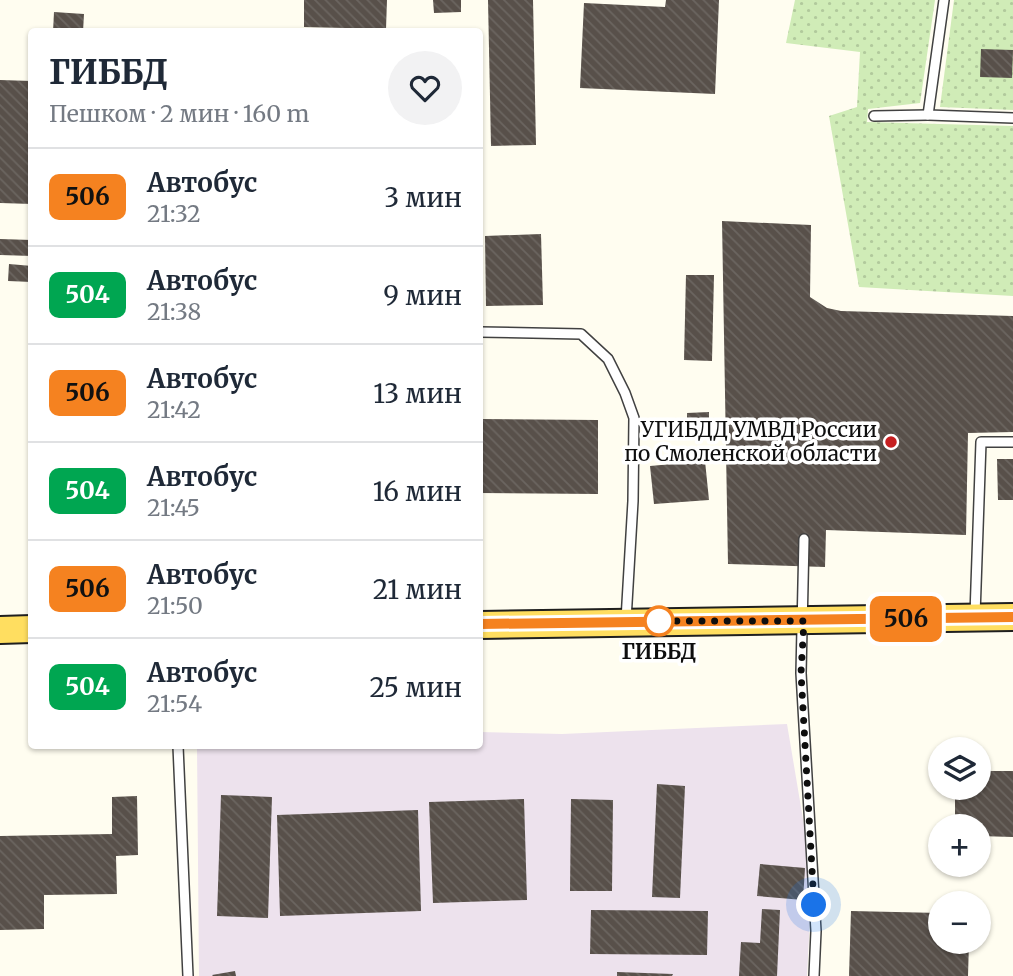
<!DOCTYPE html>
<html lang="ru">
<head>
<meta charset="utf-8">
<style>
	body { margin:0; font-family:Merriweather,serif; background:#f2f2f3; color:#1f2937; height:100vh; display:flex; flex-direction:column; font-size:26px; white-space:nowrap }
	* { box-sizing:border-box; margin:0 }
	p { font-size:23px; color:#747a83 }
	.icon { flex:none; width:38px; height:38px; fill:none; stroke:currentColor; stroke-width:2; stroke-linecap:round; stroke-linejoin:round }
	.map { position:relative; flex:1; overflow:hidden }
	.panel { position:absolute; left:28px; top:28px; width:455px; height:721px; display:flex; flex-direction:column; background:#fff; border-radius:7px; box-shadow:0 2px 5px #0004 }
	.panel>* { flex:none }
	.badge { padding:0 14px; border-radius:10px; font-size:24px; line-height:46px }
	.controls { position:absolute; left:928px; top:737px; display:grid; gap:14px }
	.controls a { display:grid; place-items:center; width:63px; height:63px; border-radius:50%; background:#fff; box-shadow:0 2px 5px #0004; font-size:35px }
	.you { position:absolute; width:35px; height:35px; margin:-18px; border:5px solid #fff; border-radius:50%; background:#1a73e8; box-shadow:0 0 0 10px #1a73e833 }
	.map>.badge { position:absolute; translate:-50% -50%; box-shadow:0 0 0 4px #fff }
	.round { display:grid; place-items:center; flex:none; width:74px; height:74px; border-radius:37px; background:#f2f2f3 }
	.head { display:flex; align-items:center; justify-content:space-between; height:119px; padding:0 21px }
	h1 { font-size:33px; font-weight:800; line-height:52px }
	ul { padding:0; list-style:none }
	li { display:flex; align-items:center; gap:21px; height:98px; padding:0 21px; border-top:2px solid #e0e1e3 }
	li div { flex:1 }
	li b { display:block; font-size:26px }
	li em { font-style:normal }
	li .badge { min-width:77px; font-weight:700; text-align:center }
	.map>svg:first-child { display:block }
	.industrial { fill:#ede2ed }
	.garden { fill:url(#garden-dots) }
	.building { fill:url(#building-back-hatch) }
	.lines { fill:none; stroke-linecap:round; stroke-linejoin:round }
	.lane-casing { stroke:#414141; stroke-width:12 }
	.primary-casing { stroke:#1f1f1f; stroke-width:30 }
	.lane { stroke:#fff; stroke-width:9 }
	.primary { stroke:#ffde60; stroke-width:26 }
	.line-casing { stroke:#fff; stroke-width:16 }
	.line { stroke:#f58220; stroke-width:10 }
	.walk { stroke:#0e0e0e; stroke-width:7; stroke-dasharray:0 12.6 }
	.poi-dot { fill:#c61f21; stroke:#fff; stroke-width:2.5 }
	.stop-dot { fill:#fff; stroke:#f58220; stroke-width:3.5 }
	.labels { text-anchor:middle; stroke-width:7; stroke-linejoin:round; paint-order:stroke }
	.poi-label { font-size:21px; fill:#0e0e0e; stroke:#fff; text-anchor:end }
	.stop-label { font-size:21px; font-weight:bold; fill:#0e0e0e; stroke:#fff }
</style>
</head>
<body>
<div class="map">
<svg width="1013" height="976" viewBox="0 0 1013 976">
	<defs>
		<pattern id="garden-dots" width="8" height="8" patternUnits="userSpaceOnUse" patternTransform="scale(1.75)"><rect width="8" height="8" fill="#d0ecb7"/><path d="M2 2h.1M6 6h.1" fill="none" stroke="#b1c99c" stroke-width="1.8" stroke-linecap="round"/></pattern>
		<pattern id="building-back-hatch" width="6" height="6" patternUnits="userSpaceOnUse" patternTransform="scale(1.75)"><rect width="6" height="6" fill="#58504a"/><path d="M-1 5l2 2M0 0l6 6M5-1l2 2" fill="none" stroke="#6b6560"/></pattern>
	</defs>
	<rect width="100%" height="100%" fill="#fffdf0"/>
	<polygon class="industrial" points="787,724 805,831 810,918 807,976 199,976 197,746 480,746 480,732 562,734"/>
	<g class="garden">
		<polygon points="795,0 935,0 920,103 868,109 867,122 1013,126 1013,296 859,287 829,116 857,107 860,52 786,43"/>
		<polygon points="954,0 1013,0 1013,110 940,107"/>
	</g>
	<g class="building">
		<polygon points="304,0 387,0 386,29 304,27"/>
		<polygon points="433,0 461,0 461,12 434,13"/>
		<polygon points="488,0 533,0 536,145 491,146"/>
		<polygon points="666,0 719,0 715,94 580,88 584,3 665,7"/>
		<polygon points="54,12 84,14 83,32 53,32"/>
		<polygon points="981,49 1013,50 1012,78 980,77"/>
		<polygon points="0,80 32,81 32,204 0,203"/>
		<polygon points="722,221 811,225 810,297 827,308 841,311 1013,316 1013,432 968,433 966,535 826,530 825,567 728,564"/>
		<polygon points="541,234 543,305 486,306 485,236"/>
		<polygon points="0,239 32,240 32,256 0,255"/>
		<polygon points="9,264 32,266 32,282 8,281"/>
		<polygon points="686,275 714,275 712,361 684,360"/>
		<polygon points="28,291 32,291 32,426 29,426"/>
		<polygon points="709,412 709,433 687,434 687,413"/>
		<polygon points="480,419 598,420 598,494 480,493"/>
		<polygon points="997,459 1013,459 1013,500 998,500"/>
		<polygon points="705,461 709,500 654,504 650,466"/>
		<polygon points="978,771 1013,771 1013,837 978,836 978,826 955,826 955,788 978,788"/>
		<polygon points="657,784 685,786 680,898 652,897"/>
		<polygon points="221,795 272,797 268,918 217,916"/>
		<polygon points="137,796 138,855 116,856 117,894 44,895 44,929 0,930 0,836 112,834 112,797"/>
		<polygon points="524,799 527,900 433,903 429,802"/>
		<polygon points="571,799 613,800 612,891 570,891"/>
		<polygon points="418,810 421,911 280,916 277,815"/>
		<polygon points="760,864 805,868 803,900 757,896"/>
		<polygon points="762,909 780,910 777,976 739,976 741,942 760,943"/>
		<polygon points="591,910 708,911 707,955 590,954"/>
		<polygon points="851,911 940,913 940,942 969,942 968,976 849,976"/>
		<polygon points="235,971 236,976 213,976 212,975"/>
		<polygon points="617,972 673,974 672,976 617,976"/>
	</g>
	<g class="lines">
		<g class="lane-casing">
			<g id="lane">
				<polyline points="944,0 928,115 1013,118"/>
				<polyline points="874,116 928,115"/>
				<polyline points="480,332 581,334 608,359 625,393 634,418 633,501 626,620"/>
				<polyline points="804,539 801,673 816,931 814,976"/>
				<polyline points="975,615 981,442 1013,442"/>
				<polyline points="178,746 188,976"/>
			</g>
		</g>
		<g class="primary-casing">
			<g id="primary">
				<polyline points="480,625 1013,617"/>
				<polyline points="0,630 32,629"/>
			</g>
		</g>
		<use href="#lane" class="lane"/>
		<use href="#primary" class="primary"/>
	</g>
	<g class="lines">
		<g class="line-casing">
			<polyline id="line" points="480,624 1013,617"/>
		</g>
		<use href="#line" class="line"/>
		<polyline class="walk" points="659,621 649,621 804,621 801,673 814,905"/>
	</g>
	<circle class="poi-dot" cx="891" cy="442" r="7"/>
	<circle class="stop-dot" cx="659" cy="621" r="14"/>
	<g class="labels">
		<g class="poi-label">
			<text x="877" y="437">УГИБДД УМВД России<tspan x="877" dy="24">по Смоленской области</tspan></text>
		</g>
		<g class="stop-label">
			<text x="659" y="659">ГИББД</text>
		</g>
	</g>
</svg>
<div class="controls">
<a><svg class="icon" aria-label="layers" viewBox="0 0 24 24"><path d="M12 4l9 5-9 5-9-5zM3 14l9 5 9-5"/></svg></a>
<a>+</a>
<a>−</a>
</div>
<div class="you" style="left:814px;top:905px"></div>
<b class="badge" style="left:906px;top:619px;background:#f58220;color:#111">506</b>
<section class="panel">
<div class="head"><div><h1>ГИББД</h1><p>Пешком · 2 мин · 160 m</p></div><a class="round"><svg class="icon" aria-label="heart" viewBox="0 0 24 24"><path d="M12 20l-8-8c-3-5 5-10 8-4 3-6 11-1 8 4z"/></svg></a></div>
<ul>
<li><span class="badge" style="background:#f58220;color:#111">506</span><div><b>Автобус</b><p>21:32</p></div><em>3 мин</em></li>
<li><span class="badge" style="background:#00a651;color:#fff">504</span><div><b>Автобус</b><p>21:38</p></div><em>9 мин</em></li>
<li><span class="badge" style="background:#f58220;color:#111">506</span><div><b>Автобус</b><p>21:42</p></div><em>13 мин</em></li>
<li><span class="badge" style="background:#00a651;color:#fff">504</span><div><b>Автобус</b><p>21:45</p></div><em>16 мин</em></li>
<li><span class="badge" style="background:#f58220;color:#111">506</span><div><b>Автобус</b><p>21:50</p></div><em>21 мин</em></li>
<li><span class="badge" style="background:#00a651;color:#fff">504</span><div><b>Автобус</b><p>21:54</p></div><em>25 мин</em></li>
</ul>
</section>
</div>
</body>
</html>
